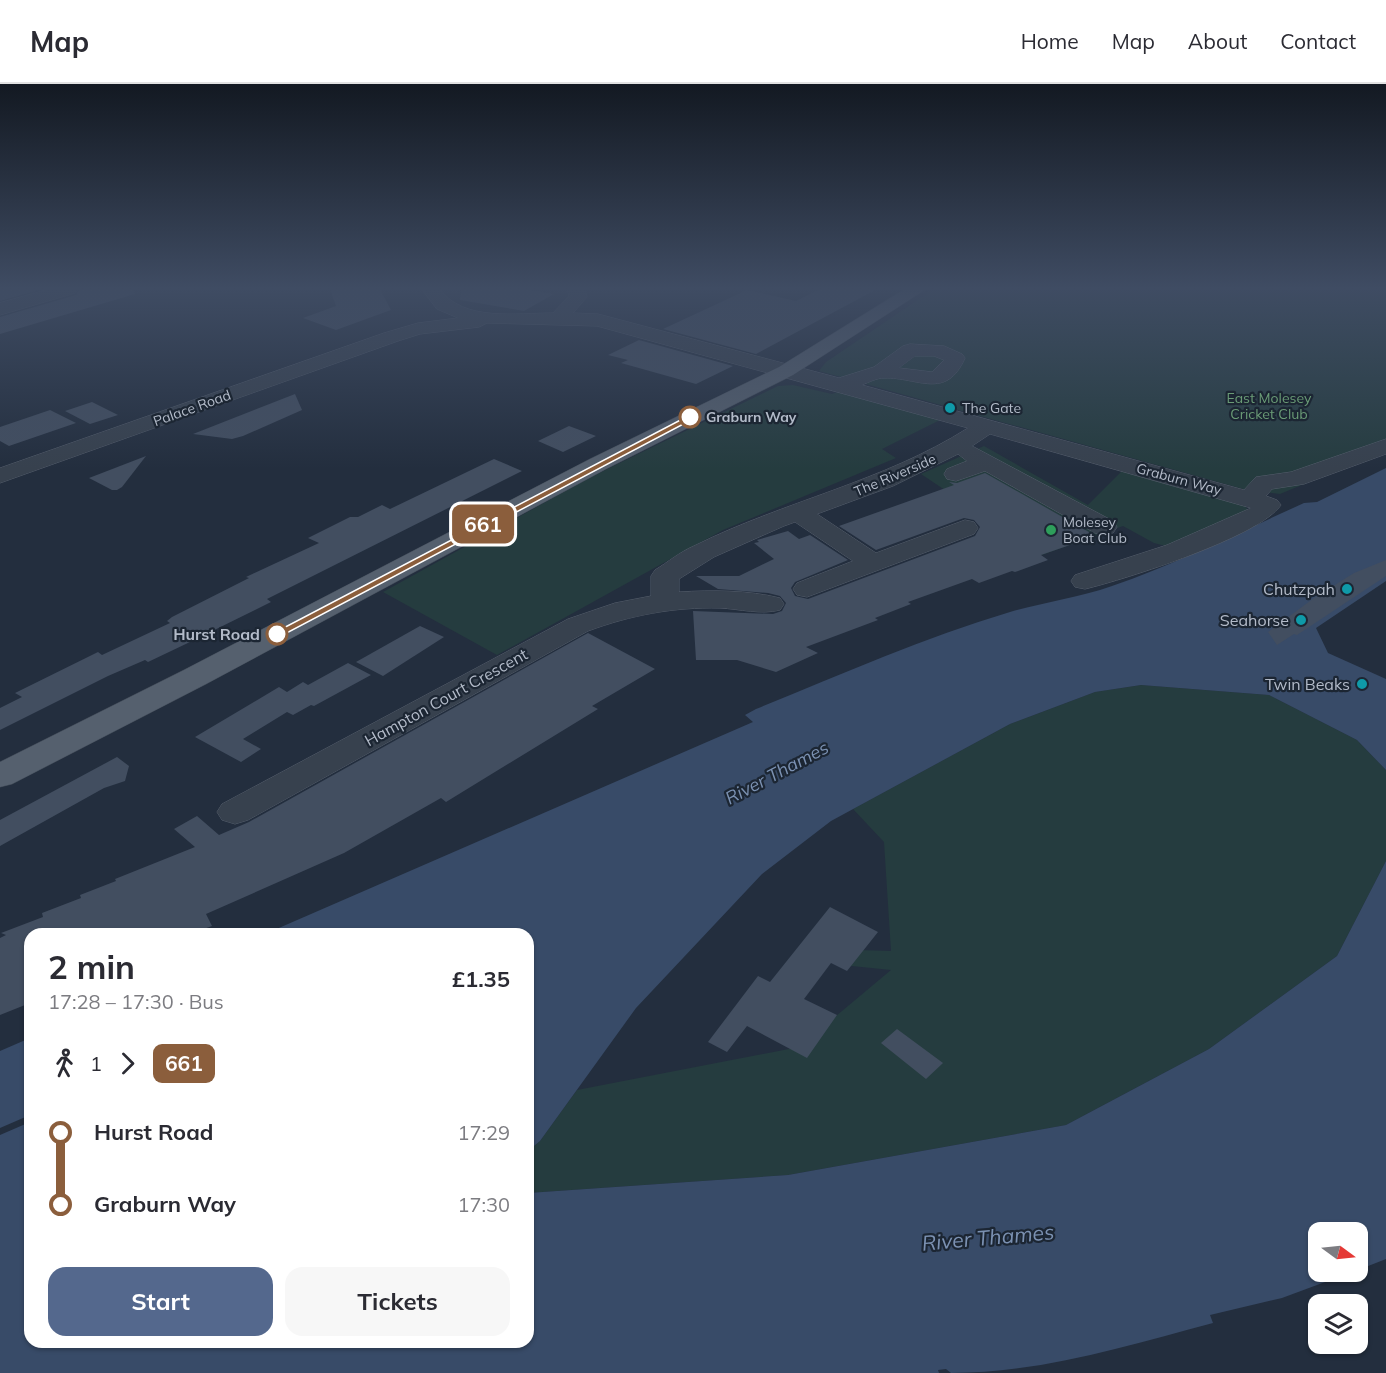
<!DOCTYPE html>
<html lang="en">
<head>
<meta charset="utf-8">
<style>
	body { margin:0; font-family:Mulish,sans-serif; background:#f7f7f7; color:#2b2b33; height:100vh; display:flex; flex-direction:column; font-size:22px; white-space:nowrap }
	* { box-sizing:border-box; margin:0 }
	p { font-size:20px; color:#7c7c81 }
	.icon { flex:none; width:33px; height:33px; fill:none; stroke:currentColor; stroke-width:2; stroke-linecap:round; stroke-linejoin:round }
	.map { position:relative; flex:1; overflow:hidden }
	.side { position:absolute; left:24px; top:844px; width:510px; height:420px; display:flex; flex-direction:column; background:#fff; border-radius:18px; box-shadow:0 2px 4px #0004 }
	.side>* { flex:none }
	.badge { padding:0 12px; border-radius:9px; font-size:21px; line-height:39px }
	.needle { width:39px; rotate:105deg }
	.controls { position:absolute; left:1308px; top:1138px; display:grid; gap:12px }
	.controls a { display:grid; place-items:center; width:60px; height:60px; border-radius:12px; background:#fff; box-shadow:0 2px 4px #0004; font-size:30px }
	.map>.badge { position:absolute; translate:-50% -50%; box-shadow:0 0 0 3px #fff }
	.legs { display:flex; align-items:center; gap:9px; height:66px; padding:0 24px; font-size:20px }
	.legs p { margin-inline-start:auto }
	.summary { display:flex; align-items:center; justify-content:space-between; height:102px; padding:0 24px }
	h1 { font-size:33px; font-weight:700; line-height:45px }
	.action { display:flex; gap:12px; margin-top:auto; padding:12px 24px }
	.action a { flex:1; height:69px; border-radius:18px; background:#54688d; color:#fff; font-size:24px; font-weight:700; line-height:69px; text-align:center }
	.action a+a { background:#f7f7f7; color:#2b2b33 }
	ul { padding:0 24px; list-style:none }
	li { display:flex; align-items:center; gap:21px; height:72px; font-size:22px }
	li i { display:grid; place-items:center; width:9px; height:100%; margin:0 8px; background:currentColor }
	li i::after { content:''; width:15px; height:15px; margin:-8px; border:4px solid; border-radius:50%; background:#fff }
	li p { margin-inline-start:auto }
	li:first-child i { background:linear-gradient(#0000 50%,currentColor 0) }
	li:last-child i { background:linear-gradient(currentColor 50%,#0000 0) }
	header { display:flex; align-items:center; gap:36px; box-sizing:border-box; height:84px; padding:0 30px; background:#fff; border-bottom:2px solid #e1e1e2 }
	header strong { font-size:28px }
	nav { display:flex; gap:33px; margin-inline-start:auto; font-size:21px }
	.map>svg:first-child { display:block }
	.green { fill:#253c3f }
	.water { fill:#384b68 }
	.building { fill:#424e60 }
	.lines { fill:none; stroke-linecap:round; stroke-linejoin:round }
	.minor-casing { stroke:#555e6c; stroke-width:1 }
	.major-casing { stroke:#404a57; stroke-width:1 }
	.minor { fill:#37414e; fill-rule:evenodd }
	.major { fill:#55606e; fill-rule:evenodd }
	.line-1 { fill:#8b5e3c; stroke:#fff; stroke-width:1.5 }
	.culture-dot { fill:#0f9aa8; stroke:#1c2633; stroke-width:2 }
	.stop-1-dot { fill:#fff; stroke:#8b5e3c; stroke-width:3 }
	.leisure-dot { fill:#2e9e5b; stroke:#1c2633; stroke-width:2 }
	.labels { text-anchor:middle; stroke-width:4.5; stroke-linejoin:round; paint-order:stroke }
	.far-park-label { font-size:14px; fill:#6a9b76; stroke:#1c2633 }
	.far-street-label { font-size:14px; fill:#b3bbc9; stroke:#1c2633 }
	.far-poi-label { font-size:14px; fill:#b3bbc9; stroke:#1c2633; text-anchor:start }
	.far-stop-label { font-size:14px; font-weight:bold; fill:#b3bbc9; stroke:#1c2633; text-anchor:start }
	.poi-label { font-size:16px; fill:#b3bbc9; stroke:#1c2633; text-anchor:end }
	.stop-label { font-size:16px; font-weight:bold; fill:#b3bbc9; stroke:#1c2633; text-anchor:end }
	.street-label { font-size:16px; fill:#b3bbc9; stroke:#1c2633 }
	.water-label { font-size:18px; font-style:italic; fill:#7b91b2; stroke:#1c2633 }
	.near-water-label { font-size:21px; font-style:italic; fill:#7b91b2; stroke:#1c2633 }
</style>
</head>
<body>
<header>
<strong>Map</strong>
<nav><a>Home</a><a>Map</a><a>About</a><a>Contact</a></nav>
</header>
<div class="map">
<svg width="1386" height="1289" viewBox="0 0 1386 1289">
	<rect width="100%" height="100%" fill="#232e3e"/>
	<g class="green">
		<polygon points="934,205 1386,205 1386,366 1280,410 1243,405 819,287 826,278"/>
		<polygon points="793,301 832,310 843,306 942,335 882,365 896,374 723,446 497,571 383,508 589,394 778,302"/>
		<polygon points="984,362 1088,421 1124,385 1244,421 1248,426 1173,464 1154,459 1123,442 1042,471 921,390"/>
		<polygon points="1141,601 1269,611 1357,656 1386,686 1386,777 1337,872 1209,965 1066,1041 788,1091 528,1109 528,1067 540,1057 577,1006 799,963 891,886 842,881 856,866 891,867 884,758 853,725 1010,640 1095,608"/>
	</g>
	<g class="water">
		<path d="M1386,384V497L1316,544L1328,569L1386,595V686L1357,656L1269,611L1141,601L1095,608L1010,640L831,737L762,790L636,924L540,1057L528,1067V850H265L753,638L745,631L756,625C840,591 923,554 1010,528C1044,518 1078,514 1112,502C1178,479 1240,448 1304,419L1317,418Z"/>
		<path d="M1386,777V1175L1358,1186V1149H1318V1188H1352L1282,1214L1210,1231L1213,1239C1127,1262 1040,1289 951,1289L946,1285L938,1286L939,1289H0V1051L30,1038V1258H528V1109L788,1091L1066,1041L1209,965L1337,872Z"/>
		<polygon points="30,954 30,1031 0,1044 0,967"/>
	</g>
	<g class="building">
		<polygon points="0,205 42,205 0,217"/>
		<polygon points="80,205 134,205 135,210 0,250 0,233 76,211"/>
		<polygon points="330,205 380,205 391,226 336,246 303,234 336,222"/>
		<polygon points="461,205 524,205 554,210 524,227 460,216"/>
		<polygon points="820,205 877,205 756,270 663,245 747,206 796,217"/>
		<polygon points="639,256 733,282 696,300 621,279 628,276 608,271"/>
		<polygon points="295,310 302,326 243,352 232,355 193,350"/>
		<polygon points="92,318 118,331 90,340 65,327"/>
		<polygon points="50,326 76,339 9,362 0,357 0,343"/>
		<polygon points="569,342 596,352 563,368 538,357"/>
		<polygon points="146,372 122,403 117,406 112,406 89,394"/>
		<polygon points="494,375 522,387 267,515 271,518 190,558 148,578 145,576 108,592 0,646 0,624 22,613 15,609 98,568 102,571 170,539 167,537 172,533 249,494 246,493 319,459 308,454 350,433 358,433 382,421 390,425"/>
		<polygon points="985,389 1096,452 1041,471 1048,476 1015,488 1012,487 979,499 972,495 908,518 911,520 875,534 878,536 806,563 818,569 776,588 737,576 696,576 693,527 773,530 782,527 786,519 780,512 768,509 718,505 696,492 739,492 774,475 754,459 759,458 757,456 788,447 799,455 810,451 848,476 795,498 791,504 795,512 808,515 975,452 980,443 974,436 964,434 876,466 839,442 954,401 949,398 957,399"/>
		<polygon points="1386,476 1386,492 1297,551 1294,550 1277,561 1268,548 1314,514 1354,489"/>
		<polygon points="420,542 444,553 383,592 356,578"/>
		<polygon points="588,549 655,585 592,622 598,625 446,718 441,714 344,769 206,830 212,842 190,850 30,850 30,919 0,931 0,854 6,851 1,849 43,833 42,829 81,814 80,811 116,797 115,795 195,763 174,745 197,732 219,751 249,738"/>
		<polygon points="348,579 371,591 314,622 311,621 293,631 287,628 243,655 261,665 241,678 195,653 279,603 287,608 303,598 308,601"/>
		<polygon points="117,673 129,682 125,697 104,704 0,762 0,736"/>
		<polygon points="830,823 878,848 847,887 831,879 804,915 837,931 807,974 747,942 727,968 708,958 758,892 770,898"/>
		<polygon points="897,945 943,979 926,995 881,959"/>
	</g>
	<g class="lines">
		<g class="minor-casing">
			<g id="minor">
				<polygon points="50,205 78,205 75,209 0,231 0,219"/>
				<path d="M422,205H440C463,238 517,229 553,229L569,212L567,205H585L587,213L573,229L598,230L839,294L874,283L903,262L910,260L944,262L962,270L965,274C946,317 918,293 884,294C877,294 869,298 862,301L1244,406L1256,393L1291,388L1386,355V370L1304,400L1272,405L1266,412L1277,416L1281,421C1259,453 1126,495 1085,505L1075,503L1071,497L1075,491L1167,461L1251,424L990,350L972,362L1113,437L1117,443L1113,449L1104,451L1095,449L985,387L956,397L947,395L944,390L947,385L967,377L958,370L893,402L817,430L876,469L965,436L974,438L978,444L974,450L807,513L797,511L793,505L797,499L853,477L795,438L784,442L714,473L679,495V508C712,506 748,506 780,514L784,520L780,526C761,531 740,525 720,524C674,523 631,531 588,547L248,736L235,740L222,736L217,728L222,720L568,535L615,519L651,512V492L655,486C668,478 680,468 694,462C784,417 883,398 968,344L597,242L487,239L479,243L420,250L398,257L0,399V384L384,249L418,239L458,234L437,225ZM915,272H934L944,276L932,288L899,284Z"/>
			</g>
		</g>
		<g class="major-casing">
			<polygon id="major" points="905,205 926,205 793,291 606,385 206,600 12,700 0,703 0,678 184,586 590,375 779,283"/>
		</g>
		<use href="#minor" class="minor"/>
		<use href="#major" class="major"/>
	</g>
	<linearGradient id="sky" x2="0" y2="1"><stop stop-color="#131922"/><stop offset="0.53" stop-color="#3f4c63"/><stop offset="1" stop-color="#3f4c63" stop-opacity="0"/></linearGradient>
	<rect width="1386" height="385" fill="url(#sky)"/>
	<polygon class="line-1" points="690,331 693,335 281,552 272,550"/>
	<g class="culture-dot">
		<circle cx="950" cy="324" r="6"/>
		<circle cx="1347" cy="505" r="6"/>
		<circle cx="1301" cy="536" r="6"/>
		<circle cx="1362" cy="600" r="6"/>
	</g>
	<g class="stop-1-dot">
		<circle cx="690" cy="333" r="10"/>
		<circle cx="277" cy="550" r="10"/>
	</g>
	<circle class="leisure-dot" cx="1051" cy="446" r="6"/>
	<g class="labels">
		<g class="far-park-label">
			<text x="1269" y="319">East Molesey<tspan x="1269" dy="16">Cricket Club</tspan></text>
		</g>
		<g class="far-street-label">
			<text transform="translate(192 324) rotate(-20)" y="5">Palace Road</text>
			<text transform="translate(895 391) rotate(-23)" y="5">The Riverside</text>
			<text transform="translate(1179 395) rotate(15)" y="5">Graburn Way</text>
		</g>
		<g class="far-poi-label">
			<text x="962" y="329">The Gate</text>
			<text x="1063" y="443">Molesey<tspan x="1063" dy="16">Boat Club</tspan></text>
		</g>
		<g class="far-stop-label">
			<text x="706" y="338">Graburn Way</text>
		</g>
		<g class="poi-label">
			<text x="1335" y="511">Chutzpah</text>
			<text x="1289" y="542">Seahorse</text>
			<text x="1350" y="606">Twin Beaks</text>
		</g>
		<g class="stop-label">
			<text x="260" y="556">Hurst Road</text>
		</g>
		<g class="street-label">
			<text transform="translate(446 613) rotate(-29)" y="6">Hampton Court Crescent</text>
		</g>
		<g class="water-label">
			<text transform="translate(777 689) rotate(-28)" y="6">River Thames</text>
		</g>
		<g class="near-water-label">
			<text transform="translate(988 1154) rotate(-5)" y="7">River Thames</text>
		</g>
	</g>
</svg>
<div class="controls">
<a><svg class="needle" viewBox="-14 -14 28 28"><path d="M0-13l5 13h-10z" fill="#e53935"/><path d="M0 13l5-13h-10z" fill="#7c7c81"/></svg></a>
<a><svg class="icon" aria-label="layers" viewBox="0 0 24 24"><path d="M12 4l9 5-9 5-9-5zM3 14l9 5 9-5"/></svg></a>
</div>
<b class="badge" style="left:483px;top:440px;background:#8b5e3c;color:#fff">661</b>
<section class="side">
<div class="summary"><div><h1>2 min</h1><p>17:28 – 17:30 · Bus</p></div><b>£1.35</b></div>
<div class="legs"><svg class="icon" aria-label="walk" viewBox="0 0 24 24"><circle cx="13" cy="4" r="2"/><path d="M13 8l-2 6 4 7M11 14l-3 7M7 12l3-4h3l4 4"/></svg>1<svg class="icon" aria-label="forward" viewBox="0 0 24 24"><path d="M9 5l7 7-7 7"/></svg><b class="badge" style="background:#8b5e3c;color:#fff">661</b></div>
<ul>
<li><i style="color:#8b5e3c"></i><b>Hurst Road</b><p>17:29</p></li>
<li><i style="color:#8b5e3c"></i><b>Graburn Way</b><p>17:30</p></li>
</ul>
<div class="action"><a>Start</a><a>Tickets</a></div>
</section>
</div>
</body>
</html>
